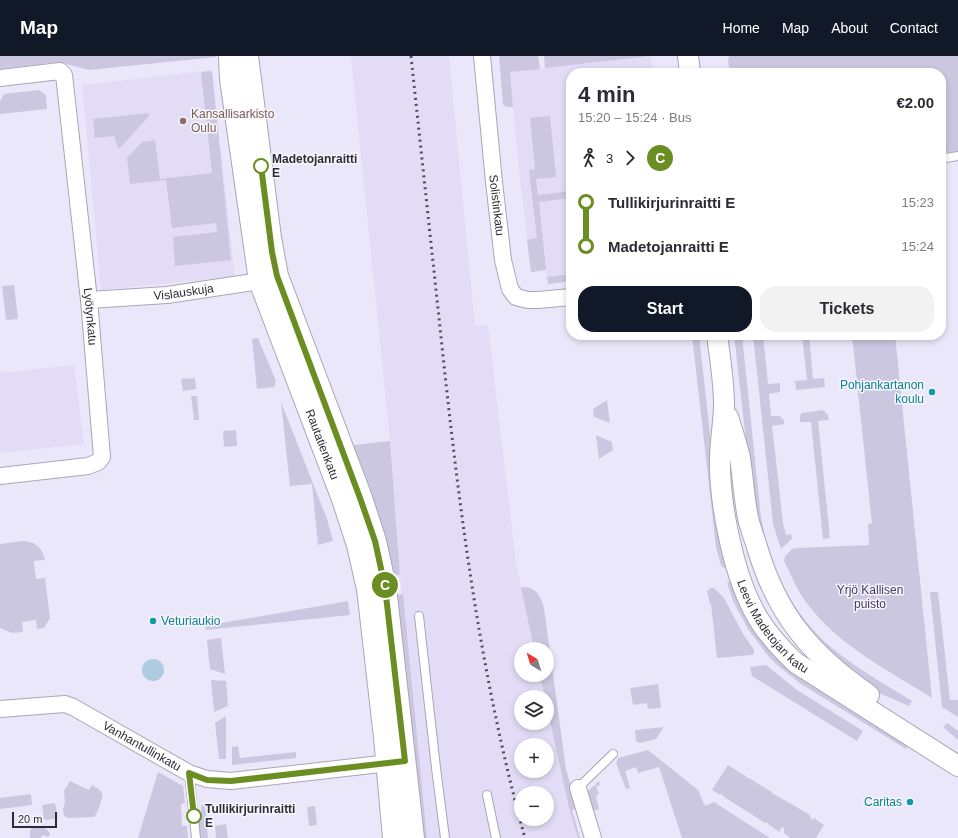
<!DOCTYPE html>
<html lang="en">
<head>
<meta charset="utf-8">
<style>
	body { margin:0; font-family:Arial,sans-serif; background:#f2f2f3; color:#2b2b33; height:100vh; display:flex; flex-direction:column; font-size:15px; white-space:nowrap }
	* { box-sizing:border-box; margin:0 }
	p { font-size:13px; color:#7c7c81 }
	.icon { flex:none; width:22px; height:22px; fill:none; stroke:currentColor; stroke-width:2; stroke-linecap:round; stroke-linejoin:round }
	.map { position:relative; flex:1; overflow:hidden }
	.sheet { position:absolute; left:566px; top:12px; width:380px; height:272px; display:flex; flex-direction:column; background:#fff; border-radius:16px; box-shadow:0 2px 6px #0003 }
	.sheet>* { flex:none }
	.badge { padding:0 8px; border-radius:13px; font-size:14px; line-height:26px }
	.needle { width:26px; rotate:322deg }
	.buttons { position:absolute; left:514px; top:586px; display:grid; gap:8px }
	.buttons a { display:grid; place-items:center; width:40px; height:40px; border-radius:50%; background:#fff; box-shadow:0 2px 6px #0003; font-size:20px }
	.scale { position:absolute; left:12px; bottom:10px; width:45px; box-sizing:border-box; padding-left:4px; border:2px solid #2d2b33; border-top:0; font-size:11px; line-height:14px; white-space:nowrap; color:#2d2b33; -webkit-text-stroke:3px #f7f6fe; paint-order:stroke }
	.map>.badge { position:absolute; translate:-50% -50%; box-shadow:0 0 0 2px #fff }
	.legs { display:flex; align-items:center; gap:6px; height:44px; padding:0 12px; font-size:13px }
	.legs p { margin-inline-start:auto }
	.headline { display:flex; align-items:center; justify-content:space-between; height:68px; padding:0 12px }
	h1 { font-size:22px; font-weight:700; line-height:30px }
	.cta { display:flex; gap:8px; margin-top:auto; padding:8px 12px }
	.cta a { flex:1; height:46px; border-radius:16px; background:#111827; color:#fff; font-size:16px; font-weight:700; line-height:46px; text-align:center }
	.cta a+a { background:#f2f2f3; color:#2b2b33 }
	ul { padding:0 12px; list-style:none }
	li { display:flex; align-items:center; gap:14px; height:44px; font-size:15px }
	li i { display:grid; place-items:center; width:6px; height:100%; margin:0 5px; background:currentColor }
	li i::after { content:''; width:10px; height:10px; margin:-5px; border:3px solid; border-radius:50%; background:#fff }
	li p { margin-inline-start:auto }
	li:first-child i { background:linear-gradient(#0000 50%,currentColor 0) }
	li:last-child i { background:linear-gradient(currentColor 50%,#0000 0) }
	header { display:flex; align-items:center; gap:24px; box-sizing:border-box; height:56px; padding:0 20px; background:#111827; color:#fff }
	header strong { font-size:19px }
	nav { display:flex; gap:22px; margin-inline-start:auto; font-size:14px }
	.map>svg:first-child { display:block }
	.built { fill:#e2dcf6; fill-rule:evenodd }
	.green { fill:#ccc7e0 }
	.water { fill:#aecbe1 }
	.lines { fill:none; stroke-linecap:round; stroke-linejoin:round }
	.service-casing { stroke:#a9a5b7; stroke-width:10 }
	.minor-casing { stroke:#a9a5b7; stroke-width:18 }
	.tertiary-casing { stroke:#a9a5b7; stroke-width:22 }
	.secondary-casing { stroke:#a9a5b7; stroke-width:24 }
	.service { stroke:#fff; stroke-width:8 }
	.minor { stroke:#fff; stroke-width:16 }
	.tertiary { stroke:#fff; stroke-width:20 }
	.secondary { stroke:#fff; stroke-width:22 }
	.rail { stroke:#524f59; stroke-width:3; stroke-dasharray:2 4; stroke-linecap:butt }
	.line-1-casing { stroke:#fff; stroke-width:9 }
	.line-1 { stroke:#6b8e23; stroke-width:6 }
	.education-dot { fill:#8d6e63; stroke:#f7f6fe; stroke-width:1.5 }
	.stop-1-dot { fill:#fff; stroke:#6b8e23; stroke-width:2 }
	.culture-dot { fill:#0f9aa8; stroke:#f7f6fe; stroke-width:1.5 }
	.labels { text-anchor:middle; stroke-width:3; stroke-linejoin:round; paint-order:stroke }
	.education-label { font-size:12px; fill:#785e54; stroke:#f7f6fe; text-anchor:start }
	.stop-label { font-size:12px; font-weight:bold; fill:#2d2b33; stroke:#f7f6fe; text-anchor:start }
	.street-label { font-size:12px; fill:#2d2b33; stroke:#f7f6fe }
	.culture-label { font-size:12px; fill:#0d838f; stroke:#f7f6fe; text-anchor:end }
	.park-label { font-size:12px; fill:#453965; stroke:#f7f6fe }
</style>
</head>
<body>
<header>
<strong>Map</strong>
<nav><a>Home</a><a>Map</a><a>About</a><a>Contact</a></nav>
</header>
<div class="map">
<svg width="958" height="782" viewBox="0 0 958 782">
	<rect width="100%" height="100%" fill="#ebe7fa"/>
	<g class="built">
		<path d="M351,0H449L475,270L488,269L516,506L534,593H521V619H540L545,641H521V667H547V651L569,752L578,782H427L400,519L390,385ZM521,689H547V715H521ZM521,737H547V763H521Z"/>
		<polygon points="651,0 653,17 571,17 571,225 548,228 546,214 531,216 519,115 510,16"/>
		<polygon points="212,14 235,221 101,234 82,29"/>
		<polygon points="74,309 84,388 0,397 0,317"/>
	</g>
	<g class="green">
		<polygon points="0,0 216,0 216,1 89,14 59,6 0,13"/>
		<polygon points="499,0 538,0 540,13 510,16 513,51 506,51 503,48"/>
		<polygon points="544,0 651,0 545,12"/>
		<polygon points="729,0 958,0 958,95 943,97 941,104 941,17 730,17 728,5"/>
		<polygon points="212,15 231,204 175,210 173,181 217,176 216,167 172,172 166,124 130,128 127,102 142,86 155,84 160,123 212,117 201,16"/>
		<polygon points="39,34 46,39 47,53 0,58 0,45 4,38"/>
		<polygon points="149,57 149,60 120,92 118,92 114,80 95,82 93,63"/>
		<polygon points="550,60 556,121 536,123 538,139 571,135 571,142 539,146 546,214 531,216 527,184 537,182 529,114 535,113 530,62"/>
		<polygon points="571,218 571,225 548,228 547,221"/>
		<polygon points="14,229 18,263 6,264 2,230"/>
		<polygon points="302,255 353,389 390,385 400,519 389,521 296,257"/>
		<polygon points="692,279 699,279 719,460 731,513 726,513 721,510 716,491"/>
		<polygon points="734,279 742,279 761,461 766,485 770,497 765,499 752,438"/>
		<polygon points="753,279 763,279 768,328 780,327 780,336 769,338 771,360 780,360 784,365 784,368 772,370 783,467 786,479 791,478 792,483 781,493 773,468"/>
		<polygon points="802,279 809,279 813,323 824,322 825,331 796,334 795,325 807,324"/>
		<path d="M852,279H895L932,642C888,614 837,589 806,546C797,534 791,519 784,505L785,500L792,493L797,492L869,489L868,468L872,467L871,459Z"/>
		<polygon points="258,282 276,325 274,331 257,333 252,283"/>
		<polygon points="195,322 196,333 183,335 181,323"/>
		<polygon points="191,340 197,340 199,364 194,364"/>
		<polygon points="607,344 610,367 594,361 593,353"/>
		<polygon points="281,346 327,463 333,485 318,489 312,428 290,430"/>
		<polygon points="823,354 828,359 829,364 818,365 830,482 823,483 811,366 800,366 800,360 802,357"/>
		<polygon points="236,374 237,390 224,391 223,375"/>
		<polygon points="596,379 612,386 613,394 599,403"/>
		<path d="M22,485C35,485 42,491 45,504L34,505L36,523L45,522L50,562L44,572L37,573L36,564L22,566L23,576L12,577L0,572V488Z"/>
		<path d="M775,514C783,530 790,545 801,559C829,598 872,620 912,645L909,650L872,634L796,564Z"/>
		<polygon points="733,522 754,569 878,666 907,691 906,693 801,628 777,609 768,600 748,573 734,547 727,527"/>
		<path d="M521,531C536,531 540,538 544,552L566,713L577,752L572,754L580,782H578L569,752L547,651V641H545L540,619H547V593H534Z"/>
		<polygon points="711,532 714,532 724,542 743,578 754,594 754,598 752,599 717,602 711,548 710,548 707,535"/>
		<polygon points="930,536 938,536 950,644 958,644 958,661 942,651"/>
		<polygon points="403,538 427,782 418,782 392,540"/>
		<polygon points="348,545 350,559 206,574 205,570"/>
		<polygon points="221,582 225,618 210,613 207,584"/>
		<polygon points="766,609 797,634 863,675 857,685 752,620 750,611"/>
		<polygon points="211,624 226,625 228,650 214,656"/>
		<polygon points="658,628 661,652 648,653 647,647 633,649 630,632"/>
		<polygon points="226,660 226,703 219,703 215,667"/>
		<polygon points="947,667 958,675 958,684 943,671"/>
		<polygon points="664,671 656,683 639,687 636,685 635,674"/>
		<polygon points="238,690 240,702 296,696 296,702 232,709 232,691"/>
		<polygon points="648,694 698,734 705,750 714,746 770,782 682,782 659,711 638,717 636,711 625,715 630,732 626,733 616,707 618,702"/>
		<polygon points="728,709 747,721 746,722 749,722 772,736 773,739 774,738 810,759 810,761 812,764 814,762 824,769 816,782 790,782 784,777 784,772 782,771 779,776 769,769 769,768 766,766 765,767 724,741 724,740 721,738 720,739 712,734"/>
		<polygon points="158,716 183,730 185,747 181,748 182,770 187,770 188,782 138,782"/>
		<path d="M70,725L89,734L92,729C104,736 104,737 100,749C98,754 97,757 94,761L68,762L64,760L63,753L65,746L64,735Z"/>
		<polygon points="599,725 600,729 596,730 599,738 596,740 599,753 592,755 587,736"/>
		<polygon points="31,738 32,749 0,753 0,742"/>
		<polygon points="55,747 58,762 46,764 44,763 42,749"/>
		<polygon points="201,749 205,749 208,782 201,782 198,761 202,760"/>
		<polygon points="315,750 317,769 309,770 307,751"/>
		<polygon points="226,768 228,782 216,782 215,770"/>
		<polygon points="44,771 50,777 49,781 42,779 41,782 30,782 30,775 32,772"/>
	</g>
	<circle class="water" cx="153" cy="614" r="11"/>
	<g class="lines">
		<g class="service-casing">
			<g id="service">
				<polyline points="946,102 958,100"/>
				<polyline points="419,560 436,712 445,782"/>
				<polyline points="189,717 196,782"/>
				<polyline points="578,732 613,698"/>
				<polyline points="487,739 496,782"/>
			</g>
		</g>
		<g class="minor-casing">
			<g id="minor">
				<path id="s1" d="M482,0L494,126L503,204L510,233L516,241L528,244H538L571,241"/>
				<path id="s2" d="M0,22L60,15L64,19L89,244L102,401L98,406L88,410L0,420"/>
				<path id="s3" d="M89,244L167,239L260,225L270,222"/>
				<path id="s4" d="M0,653L65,648L73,651L189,717L207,723L231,725L398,706"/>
				<polyline points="578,732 593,782"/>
			</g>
		</g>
		<g class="tertiary-casing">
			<g id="tertiary">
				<polyline points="688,0 690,17"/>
				<path id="s5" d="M717,279C720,302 724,326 724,348C724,366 720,385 720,403C719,445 733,515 753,553C763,573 779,591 796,607L958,710"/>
				<path d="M728,361C732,374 737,388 740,402C743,421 744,442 748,462C750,471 754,481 757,491C777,559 811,599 869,639"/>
			</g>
		</g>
		<g class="secondary-casing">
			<g id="secondary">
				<path id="s6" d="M230,0L231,23L260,225L343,443L358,489L368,533L385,681L394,782"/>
				<polyline points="247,0 270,182 277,220 361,442 375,485 385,531 413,782"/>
			</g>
		</g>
		<use href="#service" class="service"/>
		<use href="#minor" class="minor"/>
		<use href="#tertiary" class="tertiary"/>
		<use href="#secondary" class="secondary"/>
		<path class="rail" d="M411,0C421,94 431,187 441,281C459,451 479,616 525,782"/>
	</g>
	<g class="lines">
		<g class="line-1-casing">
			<polyline id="line-1" points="194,760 189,717 207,724 231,725 405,705 385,531 375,485 360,442 277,220 272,196 261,110"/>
		</g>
		<use href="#line-1" class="line-1"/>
	</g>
	<circle class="education-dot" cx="183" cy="65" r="4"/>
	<g class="stop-1-dot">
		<circle cx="261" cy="110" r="7"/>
		<circle cx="194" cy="760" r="7"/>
	</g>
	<g class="culture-dot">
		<circle cx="932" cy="336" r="4"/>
		<circle cx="153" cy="565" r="4"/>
		<circle cx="910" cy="746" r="4"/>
	</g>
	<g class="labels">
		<g class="education-label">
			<text x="191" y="62">Kansallisarkisto<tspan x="191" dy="14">Oulu</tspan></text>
		</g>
		<g class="stop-label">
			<text x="272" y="107">Madetojanraitti<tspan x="272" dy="14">E</tspan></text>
			<text x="205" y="757">Tullikirjurinraitti<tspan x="205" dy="14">E</tspan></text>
		</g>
		<g class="street-label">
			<text dy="4" stroke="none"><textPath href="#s1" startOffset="150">Solistinkatu</textPath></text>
			<text dy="4" stroke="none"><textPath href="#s3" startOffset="95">Vislauskuja</textPath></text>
			<text dy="4" stroke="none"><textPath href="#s2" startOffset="309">Lyötynkatu</textPath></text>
			<text dy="4" stroke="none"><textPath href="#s6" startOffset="402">Rautatienkatu</textPath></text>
			<text dy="4" stroke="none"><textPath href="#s5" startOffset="305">Leevi Madetojan katu</textPath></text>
			<text dy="4" stroke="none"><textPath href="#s4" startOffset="153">Vanhantullinkatu</textPath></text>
		</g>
		<g class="culture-label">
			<text x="924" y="333">Pohjankartanon<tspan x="924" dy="14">koulu</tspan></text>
			<text x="161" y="569" text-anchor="start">Veturiaukio</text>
			<text x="902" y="750">Caritas</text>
		</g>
		<g class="park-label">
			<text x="870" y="538">Yrjö Kallisen<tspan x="870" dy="14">puisto</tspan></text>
		</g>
	</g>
</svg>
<div class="buttons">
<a><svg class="needle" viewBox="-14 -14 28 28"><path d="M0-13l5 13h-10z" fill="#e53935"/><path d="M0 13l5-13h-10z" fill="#7c7c81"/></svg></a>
<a><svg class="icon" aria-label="layers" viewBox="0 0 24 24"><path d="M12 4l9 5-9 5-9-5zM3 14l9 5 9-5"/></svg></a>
<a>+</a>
<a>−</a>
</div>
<div class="scale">20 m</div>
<b class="badge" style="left:385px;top:529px;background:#6b8e23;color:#fff">C</b>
<section class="sheet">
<div class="headline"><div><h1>4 min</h1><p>15:20 – 15:24 · Bus</p></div><b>€2.00</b></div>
<div class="legs"><svg class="icon" aria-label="walk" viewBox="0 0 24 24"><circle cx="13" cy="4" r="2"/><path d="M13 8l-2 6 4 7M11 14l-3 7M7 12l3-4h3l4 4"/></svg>3<svg class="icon" aria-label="forward" viewBox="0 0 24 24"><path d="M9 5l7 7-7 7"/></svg><b class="badge" style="background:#6b8e23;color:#fff">C</b></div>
<ul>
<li><i style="color:#6b8e23"></i><b>Tullikirjurinraitti E</b><p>15:23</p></li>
<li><i style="color:#6b8e23"></i><b>Madetojanraitti E</b><p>15:24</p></li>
</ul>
<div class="cta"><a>Start</a><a>Tickets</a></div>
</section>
</div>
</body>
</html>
